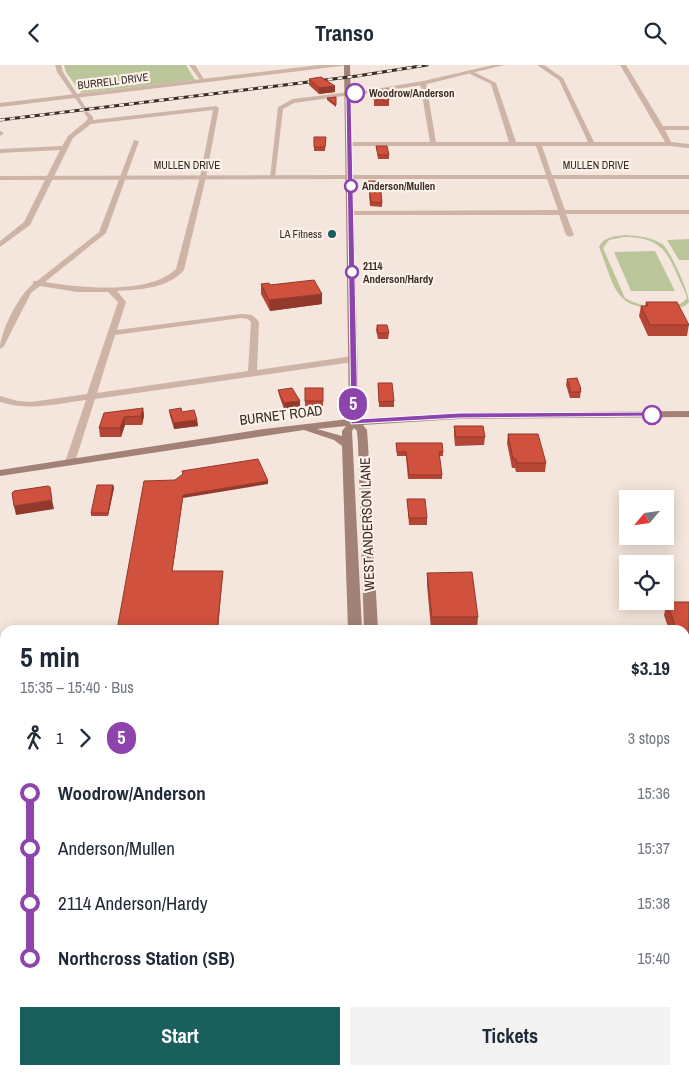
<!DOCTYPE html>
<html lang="en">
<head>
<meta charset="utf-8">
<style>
	body { margin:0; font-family:"Archivo Narrow",sans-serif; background:#f2f2f3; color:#1f2937; height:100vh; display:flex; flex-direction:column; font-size:19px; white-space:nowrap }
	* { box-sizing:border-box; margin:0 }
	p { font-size:16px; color:#747a83 }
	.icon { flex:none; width:28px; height:28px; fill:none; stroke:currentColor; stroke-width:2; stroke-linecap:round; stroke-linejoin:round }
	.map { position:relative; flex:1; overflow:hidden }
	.panel { position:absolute; left:0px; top:560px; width:690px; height:450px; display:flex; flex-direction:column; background:#fff; border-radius:15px 15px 0 0; box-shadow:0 2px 12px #0003 }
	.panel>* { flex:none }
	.badge { padding:0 10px; border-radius:16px; font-size:18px; line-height:32px }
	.needle { width:32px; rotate:241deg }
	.fabs { position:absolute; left:619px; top:425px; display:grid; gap:10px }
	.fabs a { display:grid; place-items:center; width:55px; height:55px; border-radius:0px; background:#fff; box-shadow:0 2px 12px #0003; font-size:25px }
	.map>.badge { position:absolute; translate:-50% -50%; box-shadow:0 0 0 2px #fff }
	.legs { display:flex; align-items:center; gap:8px; height:55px; padding:0 20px; font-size:16px }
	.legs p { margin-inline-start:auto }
	.summary { display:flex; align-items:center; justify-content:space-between; height:85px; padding:0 20px }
	h1 { font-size:28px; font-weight:700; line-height:38px }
	.button { display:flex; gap:10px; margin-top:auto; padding:10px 20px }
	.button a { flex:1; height:58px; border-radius:0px; background:#195f5c; color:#fff; font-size:20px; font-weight:700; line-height:58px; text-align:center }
	.button a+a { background:#f2f2f3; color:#1f2937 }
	ul { padding:0 20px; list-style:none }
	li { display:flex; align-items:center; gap:18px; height:55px; font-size:19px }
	li i { display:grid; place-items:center; width:8px; height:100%; margin:0 6px; background:currentColor }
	li i::after { content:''; width:12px; height:12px; margin:-6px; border:4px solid; border-radius:50%; background:#fff }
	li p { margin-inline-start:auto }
	li:first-child i { background:linear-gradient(#0000 50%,currentColor 0) }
	li:last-child i { background:linear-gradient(currentColor 50%,#0000 0) }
	header { display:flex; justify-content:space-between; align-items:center; height:65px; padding:0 20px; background:#fff; font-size:22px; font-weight:700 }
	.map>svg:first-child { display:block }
	.green { fill:#bbc59a; fill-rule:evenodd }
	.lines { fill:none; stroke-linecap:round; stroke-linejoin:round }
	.minor { fill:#ceb4a6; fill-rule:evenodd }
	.tertiary { fill:#ceb4a6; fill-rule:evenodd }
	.secondary { fill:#a28277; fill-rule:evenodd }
	.rail-casing { stroke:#392b28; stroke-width:3 }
	.rail { stroke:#fbf1e9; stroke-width:2; stroke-dasharray:5; stroke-linecap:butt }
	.wall { fill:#b34635 }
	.shaded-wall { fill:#92392b }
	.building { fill:#d0513e; stroke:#92392b }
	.line-1 { fill:#8e44ad; stroke:#fff }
	.stop-1-dot { fill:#fff; stroke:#8e44ad; stroke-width:2.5 }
	.poi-dot { fill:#195f5c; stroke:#fbf1e9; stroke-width:2 }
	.labels { text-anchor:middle; stroke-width:4.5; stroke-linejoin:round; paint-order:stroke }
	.far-street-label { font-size:11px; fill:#392b28; stroke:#fbf1e9 }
	.far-stop-label { font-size:11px; font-weight:bold; fill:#392b28; stroke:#fbf1e9; text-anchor:start }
	.far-poi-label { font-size:11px; fill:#392b28; stroke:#fbf1e9; text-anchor:end }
	.street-label { font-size:14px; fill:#392b28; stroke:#fbf1e9 }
</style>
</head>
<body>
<header><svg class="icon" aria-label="back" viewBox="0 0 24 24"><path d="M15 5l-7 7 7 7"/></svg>Transo<svg class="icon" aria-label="search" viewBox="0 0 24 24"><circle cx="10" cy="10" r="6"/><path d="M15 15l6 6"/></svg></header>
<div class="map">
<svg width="689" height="1010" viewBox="0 0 689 1010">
	<rect width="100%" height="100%" fill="#f4e6dc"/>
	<g class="green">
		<polygon points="64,0 186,0 195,15 81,28 66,7"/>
		<path d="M625,170C638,171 651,172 662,179C670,184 689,228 689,237C685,244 673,243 667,243C614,246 616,225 599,182C603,172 615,171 625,170ZM624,172C669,172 669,195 686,229L687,233C677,248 638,242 625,233L603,183L609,175Z"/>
		<polygon points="689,174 689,195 679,195 667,175"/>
		<polygon points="655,186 675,226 631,226 614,187"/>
	</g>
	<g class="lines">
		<g class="minor">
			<polygon points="55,0 61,0 63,7 86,43 82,43 57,7"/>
			<polygon points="189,0 195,0 205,16 201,16"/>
			<polygon points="537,0 544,0 563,13 594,77 665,77 620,0 626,0 663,61 689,61 689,65 665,65 671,77 689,79 689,83 669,81 542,81 552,110 689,110 689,114 554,114 565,145 689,145 689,149 566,149 574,170 570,172 566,170 559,150 348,150 347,148 351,146 558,145 547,114 351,114 348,112 351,110 546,110 536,81 350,81 347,79 350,77 430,77 420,18 423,16 426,18 436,77 509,77 491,19 470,9 472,6 496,18 516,77 588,77 559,15"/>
			<polygon points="349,27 351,30 294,38 283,44 275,112 270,113 278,42 293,34"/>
			<path d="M216,41L219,43L206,112L184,205C169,223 139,225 117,226L126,237L117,265L241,249C250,249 254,250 259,257L257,305L353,291L357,294L353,297L95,334L75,397L74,399H66L65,397L86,335C54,339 31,346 0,337V331L18,336L31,337L87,329L118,237L108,227H77L40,221L31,228L4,281L0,284C0,266 19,230 33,219V216H37L99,167L134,75L139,76L106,168L45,217C80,223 149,230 176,204L200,112L213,45L91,59L73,73L30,160L0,182V176L24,157L60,85L0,88V84L62,81L68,71L86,56L88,53L84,48L87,46L93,52V55ZM241,253L248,254L251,257L248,306L97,328L115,270Z"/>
			<polygon points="0,66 4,68 0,71"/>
		</g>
		<g class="tertiary">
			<polygon points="319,0 350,0 0,42 0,38"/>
			<polygon points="493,0 504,0 423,20 349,31 346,29 423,16"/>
			<polygon points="354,110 354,114 351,114 0,115 0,111"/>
			<rect x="685" y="898" width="4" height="16"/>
			<rect x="685" y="918" width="4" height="16"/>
		</g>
		<g class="secondary">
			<path d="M344,0H350L359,354L459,348L689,346V352L459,354L363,360L367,365L368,379L378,565H364L358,379L357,366L354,363L352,366L362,565H348L342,381L334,375L304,365L0,411V405L264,364L349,354ZM346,361L342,366V371L317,364Z"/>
			<polygon points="356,1005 374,1005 375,1010 355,1010"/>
			<polygon points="379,1005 397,1005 398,1010 378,1010"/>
		</g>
		<g class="rail-casing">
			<polyline id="rail" points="0,55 357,11 427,0"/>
		</g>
		<use href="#rail" class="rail"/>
	</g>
	<g class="wall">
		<polygon points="309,14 335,21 335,27 319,29 309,20"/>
		<polygon points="374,26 389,35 389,41 374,41"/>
		<polygon points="336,32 336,42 327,35 327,33"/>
		<polygon points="314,72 326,72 325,86 314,86"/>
		<polygon points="376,81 389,90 389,94 378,94"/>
		<polygon points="368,116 382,138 382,142 370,141"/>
		<polygon points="261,219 322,239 270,246 261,229"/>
		<polygon points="646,237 689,259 687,271 648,271 639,251 641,241 645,241"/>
		<polygon points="377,260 389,268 388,274 378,274 376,265"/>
		<polygon points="567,314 581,324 580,333 570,333 566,320"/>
		<polygon points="378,318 394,336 394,342 379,342"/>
		<polygon points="323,323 323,341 305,341 305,336"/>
		<polygon points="278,325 300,341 284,344 279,330"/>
		<polygon points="143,343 144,351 142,360 125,360 121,372 100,372 99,363"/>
		<polygon points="169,345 182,347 197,355 198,361 174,364 170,351"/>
		<polygon points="454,361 485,372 484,380 455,381 454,370"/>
		<polygon points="508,369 546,398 545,407 516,407 515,403 512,403 507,378"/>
		<polygon points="396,378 443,387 443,391 439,391 442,410 442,414 408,414 406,391 397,391"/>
		<polygon points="113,420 114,423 108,451 91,451 91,448"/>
		<polygon points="407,434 427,453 427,460 409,460"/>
		<polygon points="427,508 478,552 477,564 431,564 427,520"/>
		<polygon points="667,537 689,537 689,644 685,631 685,565 669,565 664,550"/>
		<polygon points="672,1005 675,1005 676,1010 670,1010"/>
	</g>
	<g class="shaded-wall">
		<polygon points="335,21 335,27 319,29 319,23"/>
		<polygon points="322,229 322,239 270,246 269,235"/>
		<polygon points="300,336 300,341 284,344 284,338"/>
		<polygon points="143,343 144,351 142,360 141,351"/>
		<polygon points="124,352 125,360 121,372 120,363"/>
		<polygon points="197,355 198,361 174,364 174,358"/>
		<polygon points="268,416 268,419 183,433 172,509 172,506 183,430"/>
		<polygon points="113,420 114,423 108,451 108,448"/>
		<polygon points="52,435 54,444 16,450 14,441"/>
		<polygon points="223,506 218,565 217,565"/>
	</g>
	<g class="building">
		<polygon points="321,12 335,21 319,23 309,14"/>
		<polygon points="388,24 389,35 374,35 374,26"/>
		<polygon points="336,32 336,40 327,33"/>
		<polygon points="314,72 326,72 325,82 314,82"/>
		<polygon points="376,81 387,81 389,90 378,90"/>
		<polygon points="368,116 380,116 382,138 371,137"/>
		<polygon points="314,215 322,229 269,235 261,219 269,218 270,220"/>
		<polygon points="646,237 677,237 689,260 650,260 641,241 648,241"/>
		<polygon points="377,260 387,260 389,268 378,268"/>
		<polygon points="577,313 581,324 580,324 581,327 571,327 567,314"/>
		<polygon points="378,318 392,318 394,336 379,337"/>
		<polygon points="292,323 300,336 284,338 278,325"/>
		<rect x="305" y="323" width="18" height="13"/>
		<polygon points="143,343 141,351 124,352 120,363 99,363 104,348"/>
		<polygon points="181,343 182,347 194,345 197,355 174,358 169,345"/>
		<polygon points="454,361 483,361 485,372 456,372"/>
		<polygon points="508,369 538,369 546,398 517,398 516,394 513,394"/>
		<polygon points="396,378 442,378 443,387 439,387 442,410 409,410 406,387 397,387"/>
		<polygon points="258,394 268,416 183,430 172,506 223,506 217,565 117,565 144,416 175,415 183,409 182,406"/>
		<polygon points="97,420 113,420 108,448 91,448"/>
		<polygon points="48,421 50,422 52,435 14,441 12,428 14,426"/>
		<polygon points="407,434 425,434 427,453 409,453"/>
		<polygon points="472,507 478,552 432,552 427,508"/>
		<polygon points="667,537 689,537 689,621 685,609 685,565 673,565 672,561 675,561"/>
		<polygon points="685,999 689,999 689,1010 676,1010 675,1005 685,1005"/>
	</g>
	<polygon class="line-1" points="355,26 357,29 351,30 351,32 358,354 459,348 652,347 655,348 655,351 459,353 351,359 346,32 347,28"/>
	<g class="stop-1-dot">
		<circle cx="355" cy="28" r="9"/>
		<circle cx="351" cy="121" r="6"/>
		<circle cx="352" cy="207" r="6"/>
		<circle cx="652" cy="350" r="9"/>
	</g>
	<circle class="poi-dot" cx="332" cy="169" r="5"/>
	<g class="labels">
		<g class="far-street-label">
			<text transform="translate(113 16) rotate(-7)" y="4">BURRELL DRIVE</text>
			<text x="187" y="104">MULLEN DRIVE</text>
			<text x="596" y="104">MULLEN DRIVE</text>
		</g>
		<g class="far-stop-label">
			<text x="369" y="32">Woodrow/Anderson</text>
			<text x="362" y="125">Anderson/Mullen</text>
			<text x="363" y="205">2114<tspan x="363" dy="13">Anderson/Hardy</tspan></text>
		</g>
		<g class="far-poi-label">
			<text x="322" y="173">LA Fitness</text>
		</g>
		<g class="street-label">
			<text transform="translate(281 350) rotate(-7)" y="5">BURNET ROAD</text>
			<text transform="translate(367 459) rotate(-92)" y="5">WEST ANDERSON LANE</text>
		</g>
	</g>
</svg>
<div class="fabs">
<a><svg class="needle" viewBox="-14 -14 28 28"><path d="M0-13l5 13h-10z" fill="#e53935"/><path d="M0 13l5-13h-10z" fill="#747a83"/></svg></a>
<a><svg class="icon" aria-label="locate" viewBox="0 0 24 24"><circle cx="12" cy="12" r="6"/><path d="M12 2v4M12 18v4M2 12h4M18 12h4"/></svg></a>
</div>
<b class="badge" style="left:353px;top:339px;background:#8e44ad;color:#fff">5</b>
<section class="panel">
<div class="summary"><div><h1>5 min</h1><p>15:35 – 15:40 · Bus</p></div><b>$3.19</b></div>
<div class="legs"><svg class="icon" aria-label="walk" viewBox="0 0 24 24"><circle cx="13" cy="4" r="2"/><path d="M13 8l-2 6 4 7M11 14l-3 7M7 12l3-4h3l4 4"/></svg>1<svg class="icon" aria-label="forward" viewBox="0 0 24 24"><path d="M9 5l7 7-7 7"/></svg><b class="badge" style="background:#8e44ad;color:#fff">5</b><p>3 stops</p></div>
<ul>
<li><i style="color:#8e44ad"></i><b>Woodrow/Anderson</b><p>15:36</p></li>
<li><i style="color:#8e44ad"></i><span>Anderson/Mullen</span><p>15:37</p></li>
<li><i style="color:#8e44ad"></i><span>2114 Anderson/Hardy</span><p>15:38</p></li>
<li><i style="color:#8e44ad"></i><b>Northcross Station (SB)</b><p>15:40</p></li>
</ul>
<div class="button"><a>Start</a><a>Tickets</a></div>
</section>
</div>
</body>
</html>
